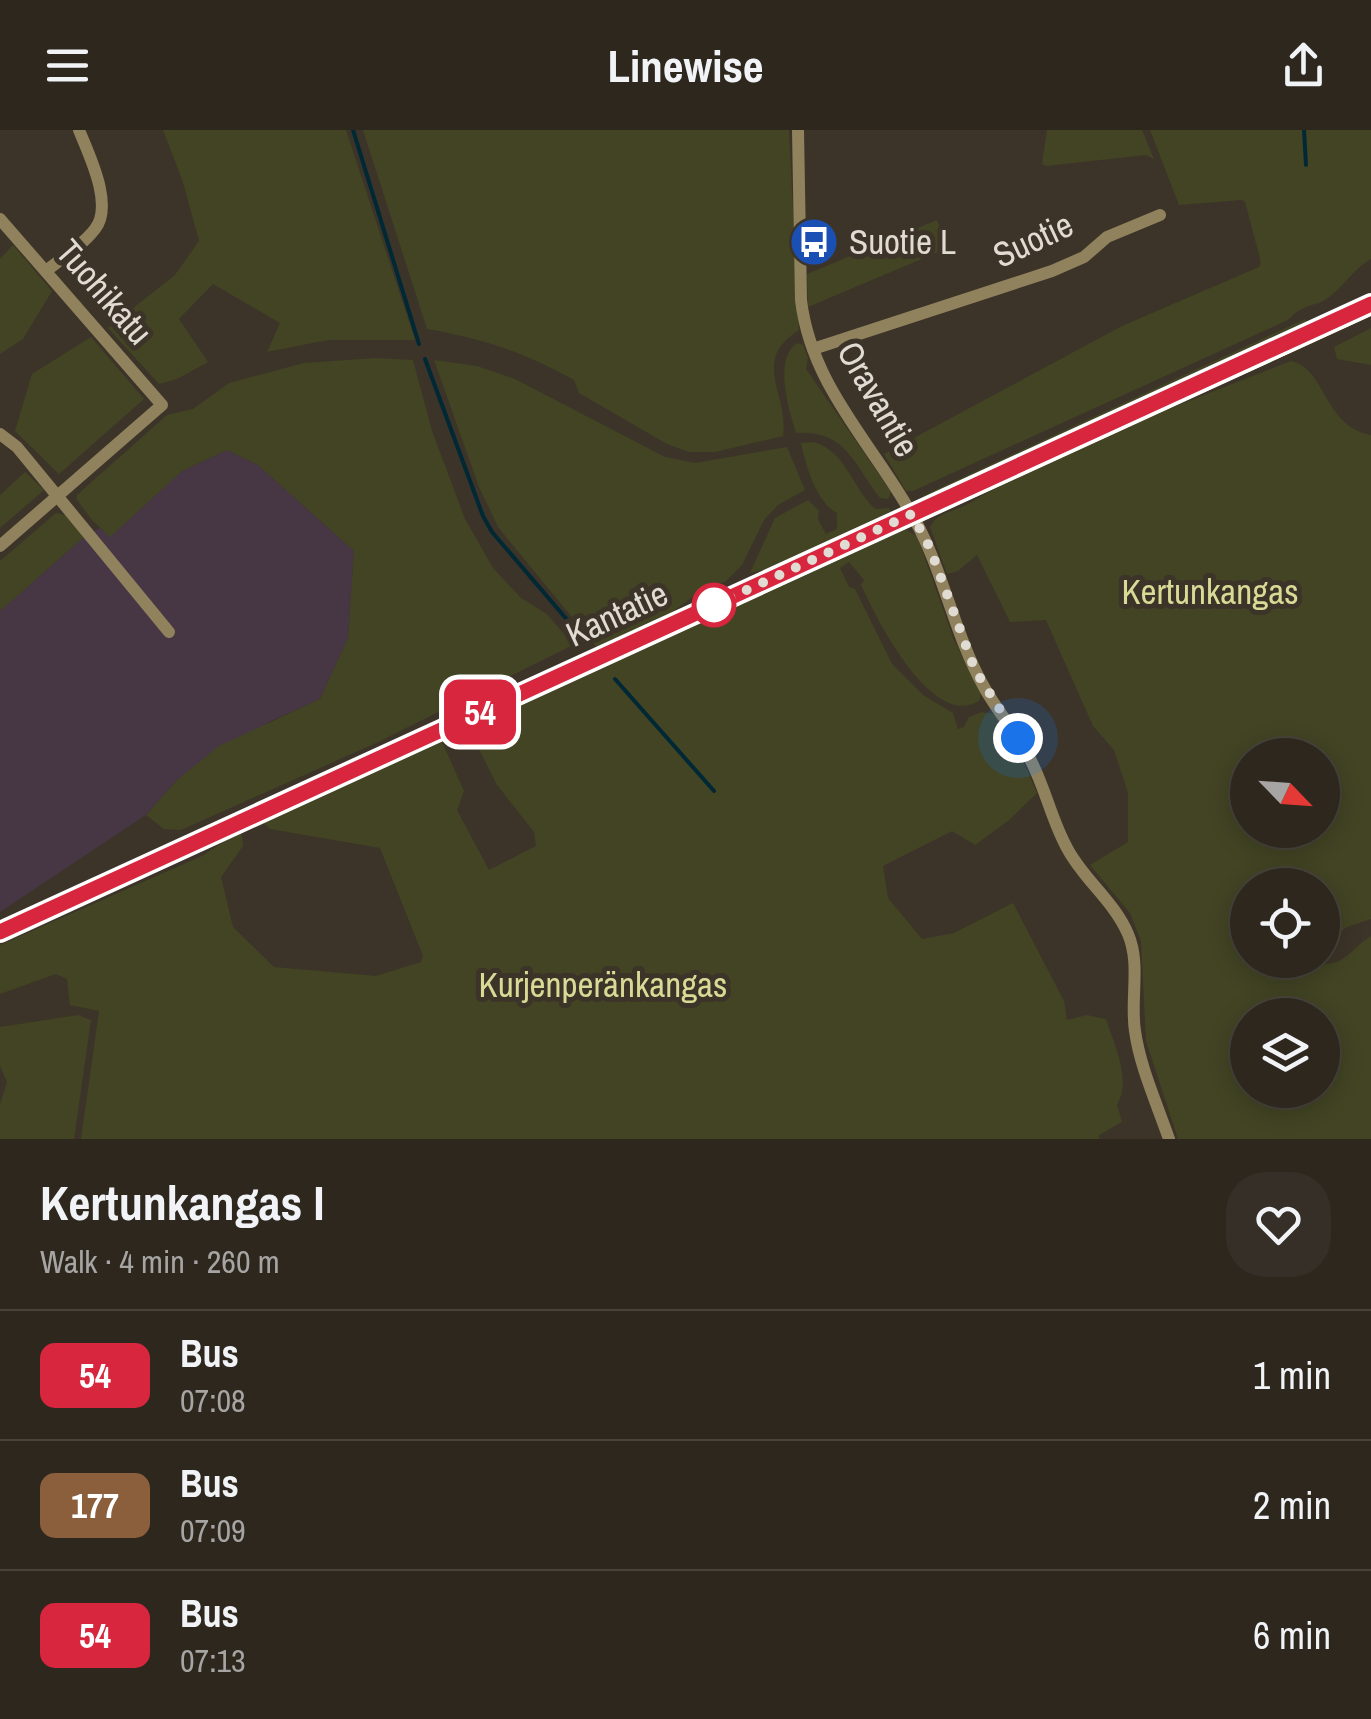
<!DOCTYPE html>
<html lang="en">
<head>
<meta charset="utf-8">
<style>
	body { margin:0; font-family:"Archivo Narrow",sans-serif; background:#352f27; color:#f1f3f6; height:100vh; display:flex; flex-direction:column; font-size:38px; white-space:nowrap }
	* { box-sizing:border-box; margin:0 }
	p { font-size:32px; color:#a7a5a4 }
	.icon { flex:none; width:55px; height:55px; fill:none; stroke:currentColor; stroke-width:2; stroke-linecap:round; stroke-linejoin:round }
	.map { position:relative; height:1009px; overflow:hidden }
	.panel { display:flex; flex-direction:column; background:#2d271e; flex:1 }
	.panel>* { flex:none }
	.badge { padding:0 20px; border-radius:15px; font-size:35px; line-height:65px }
	.needle { width:65px; rotate:115deg }
	.tools { position:absolute; left:1230px; top:608px; display:grid; gap:20px }
	.tools a { display:grid; place-items:center; width:110px; height:110px; border-radius:50%; background:#2d271e; box-shadow:0 5px 25px #0003,0 0 0 2px #48443c; font-size:50px }
	.you { position:absolute; width:50px; height:50px; margin:-25px; border:8px solid #fff; border-radius:50%; background:#1a73e8; box-shadow:0 0 0 15px #1a73e833 }
	.map>.badge { position:absolute; translate:-50% -50%; box-shadow:0 0 0 5px #fff }
	.round { display:grid; place-items:center; flex:none; width:105px; height:105px; border-radius:40px; background:#352f27 }
	.overview { display:flex; align-items:center; justify-content:space-between; height:170px; padding:0 40px }
	h1 { font-size:48px; font-weight:800; line-height:75px }
	ul { padding:0; list-style:none }
	li { display:flex; align-items:center; gap:30px; height:130px; padding:0 40px; border-top:2px solid #48443c }
	li div { flex:1 }
	li b { display:block; font-size:38px }
	li em { font-style:normal }
	li .badge { min-width:110px; font-weight:700; text-align:center }
	header { display:flex; justify-content:space-between; align-items:center; height:130px; padding:0 40px; background:#2d271e; font-size:45px; font-weight:800 }
	.map>svg:first-child { display:block }
	.industrial { fill:#473744 }
	.green { fill:#424424; fill-rule:evenodd }
	.lines { fill:none; stroke-linecap:round; stroke-linejoin:round }
	.stream { stroke:#002835; stroke-width:4 }
	.street { stroke:#91825e; stroke-width:12 }
	.primary { stroke:#edce80; stroke-width:20 }
	.line-casing { stroke:#fff; stroke-width:22 }
	.line { stroke:#d7263d; stroke-width:15 }
	.walk { stroke:#e0dbd3; stroke-width:10; stroke-dasharray:0 18 }
	.stop-dot { fill:#fff; stroke:#d7263d; stroke-width:5 }
	.labels { text-anchor:middle; stroke-width:10; stroke-linejoin:round; paint-order:stroke }
	.street-label { font-size:35px; fill:#e0dbd3; stroke:#3c3428 }
	.poi-label { font-size:35px; fill:#e0dbd3; stroke:#3c3428; text-anchor:start }
	.park-label { font-size:35px; fill:#d7db95; stroke:#3c3428 }
</style>
</head>
<body>
<header><svg class="icon" aria-label="menu" viewBox="0 0 24 24"><path d="M4 6h16M4 12h16M4 18h16"/></svg>Linewise<svg class="icon" aria-label="share" viewBox="0 0 24 24"><path d="M12 15V3M7 8l5-5 5 5M5 13v7h14v-7"/></svg></header>
<div class="map">
<svg width="1371" height="1009" viewBox="0 0 1371 1009">
	<rect width="100%" height="100%" fill="#3c3428"/>
	<polygon class="industrial" points="227,320 258,335 354,421 348,508 320,569 269,592 177,650 146,685 0,782 0,481 84,407 100,398 110,406 182,341"/>
	<g class="green">
		<polygon points="163,0 346,0 415,210 328,210 267,222 280,193 213,154 179,189 208,232 177,249 159,254 108,198 175,145 199,111 183,52"/>
		<path d="M363,0H789L799,200C750,231 789,263 783,306L715,322H689L667,314L579,263L574,250C524,222 484,209 427,199Z"/>
		<polygon points="1047,0 1142,0 1154,29 1146,25 1046,36 1042,34"/>
		<path d="M1150,0H1371V129C1352,139 1338,165 1321,172C1310,176 1299,177 1288,190L913,361H906L884,324L1122,196L1259,137L1261,132L1245,72L1242,70L1179,75Z"/>
		<polygon points="937,90 948,118 808,177 807,144"/>
		<polygon points="13,115 52,161 23,209 0,224 0,129"/>
		<polygon points="1305,189 1308,194 970,349 918,368"/>
		<polygon points="1371,198 1371,235 1337,229 1334,217"/>
		<polygon points="91,207 144,269 59,344 15,301 32,244"/>
		<path d="M797,213L803,215L808,228L806,239L891,362L888,369L880,368C853,333 846,300 796,303C789,279 773,230 797,213Z"/>
		<polygon points="376,228 413,230 432,301 465,389 493,438 521,468 547,484 573,515 376,613 181,700 164,699 146,685 177,650 219,616 320,569 348,508 354,421 258,335 227,320 182,341 110,407 92,390 77,370 77,365 167,285 193,279 229,253 304,233"/>
		<polygon points="434,230 477,236 515,249 665,327 695,333 787,317 805,360 778,375 764,390 742,435 726,451 699,462 667,486 598,519 498,397 479,357"/>
		<path d="M1291,231C1327,239 1323,296 1371,305V789L1347,797L1323,815L1322,755H1248V830H1316L1320,834C1346,836 1352,817 1371,806V1009H1178L1146,911L1141,811L1130,783L1090,735L1128,712V663L1114,620L1093,596L1046,490L1010,492L977,425L958,441L947,444L930,397C936,383 955,381 968,374C1069,314 1182,274 1291,231ZM1248,625H1322V700H1248ZM1248,885H1322V960H1248Z"/>
		<path d="M814,312C846,322 852,357 875,379L889,378L891,381L886,388C842,406 797,434 750,443L775,388L808,370L819,381L818,389L826,404L837,399V383C816,372 806,336 801,313Z"/>
		<polygon points="25,342 44,360 0,398 0,365"/>
		<polygon points="56,383 69,386 84,407 0,481 0,431"/>
		<path d="M905,399L917,406L954,510L981,564L979,571C931,600 876,487 861,455L864,450L849,432L840,438L849,457L855,459L892,534L923,565L953,583L958,599L964,597L969,587L982,582L994,584L1020,624L1037,663L1008,691L975,715L952,701L883,736L888,768L922,809L954,803L1013,773L1064,871L1067,890L1087,885L1106,889C1114,915 1132,949 1117,975L1122,992L1099,1005V1009H81L99,881L70,875L67,849L56,844L0,864V815L202,726L241,700L243,716L221,747L233,797L274,837L376,846L421,832L423,826L380,718L270,699L261,690ZM469,599L497,655L534,702L536,716L489,740L457,680L464,661L442,612Z"/>
		<polygon points="78,885 91,890 74,1009 0,1009 0,974 7,952 0,936 0,897"/>
	</g>
	<g class="lines">
		<g class="stream">
			<polyline points="353,0 419,214"/>
			<polyline points="1304,0 1306,35"/>
			<polyline points="425,229 483,386 492,402 581,506"/>
			<polyline points="615,549 714,661"/>
		</g>
		<g class="street">
			<path d="M798,0L801,170C811,255 871,312 911,383C943,437 953,502 984,557C997,581 1016,602 1029,627C1045,656 1051,689 1067,718C1083,749 1114,771 1128,804C1141,834 1130,869 1135,901C1140,937 1157,974 1169,1009"/>
			<polyline points="0,89 162,275 0,416"/>
			<path d="M46,141C62,128 83,115 95,99C114,75 89,25 79,0"/>
			<polyline points="813,219 1052,141 1084,127 1107,107 1160,85"/>
			<polyline points="0,304 17,317 169,502"/>
		</g>
		<polyline class="primary" points="0,802 1371,175"/>
	</g>
	<g class="lines">
		<g class="line-casing">
			<polyline id="line" points="0,802 1371,174"/>
		</g>
		<use href="#line" class="line"/>
		<polyline class="walk" points="714,475 912,384 930,418 975,540 1018,608"/>
	</g>
	<defs>
		<g id="bus-disc" transform="scale(2.5)"><circle r="9.5" fill="#1a4fb4" stroke="#3c3428"/><path d="M-5-6H5V4H4V6H2V4H-2V6H-4V4H-5ZM-3.5-4V0h7V-4ZM-3.5 1.2v1.5H-2V1.2ZM2 1.2v1.5H3.5V1.2Z" fill="#fff"/></g>
	</defs>
	<g fill-rule="evenodd">
		<use href="#bus-disc" x="814" y="112"/>
	</g>
	<circle class="stop-dot" cx="714" cy="475" r="20"/>
	<g class="labels">
		<g class="street-label">
			<text transform="translate(1033 110) rotate(-25)" y="12">Suotie</text>
			<text transform="translate(104 162) rotate(49)" y="12">Tuohikatu</text>
			<text transform="translate(878 269) rotate(60)" y="12">Oravantie</text>
			<text transform="translate(617 484) rotate(-25)" y="12">Kantatie</text>
		</g>
		<g class="poi-label">
			<text x="849" y="124">Suotie L</text>
		</g>
		<g class="park-label">
			<text x="1210" y="474">Kertunkangas</text>
			<text x="603" y="867">Kurjenperänkangas</text>
		</g>
	</g>
</svg>
<div class="tools">
<a><svg class="needle" viewBox="-14 -14 28 28"><path d="M0-13l5 13h-10z" fill="#e53935"/><path d="M0 13l5-13h-10z" fill="#a7a5a4"/></svg></a>
<a><svg class="icon" aria-label="locate" viewBox="0 0 24 24"><circle cx="12" cy="12" r="6"/><path d="M12 2v4M12 18v4M2 12h4M18 12h4"/></svg></a>
<a><svg class="icon" aria-label="layers" viewBox="0 0 24 24"><path d="M12 4l9 5-9 5-9-5zM3 14l9 5 9-5"/></svg></a>
</div>
<div class="you" style="left:1018px;top:608px"></div>
<b class="badge" style="left:480px;top:582px;background:#d7263d;color:#fff">54</b>
</div>
<section class="panel">
<div class="overview"><div><h1>Kertunkangas I</h1><p>Walk · 4 min · 260 m</p></div><a class="round"><svg class="icon" aria-label="heart" viewBox="0 0 24 24"><path d="M12 20l-8-8c-3-5 5-10 8-4 3-6 11-1 8 4z"/></svg></a></div>
<ul>
<li><span class="badge" style="background:#d7263d;color:#fff">54</span><div><b>Bus</b><p>07:08</p></div><em>1 min</em></li>
<li><span class="badge" style="background:#8b5e3c;color:#fff">177</span><div><b>Bus</b><p>07:09</p></div><em>2 min</em></li>
<li><span class="badge" style="background:#d7263d;color:#fff">54</span><div><b>Bus</b><p>07:13</p></div><em>6 min</em></li>
</ul>
</section>
</body>
</html>
